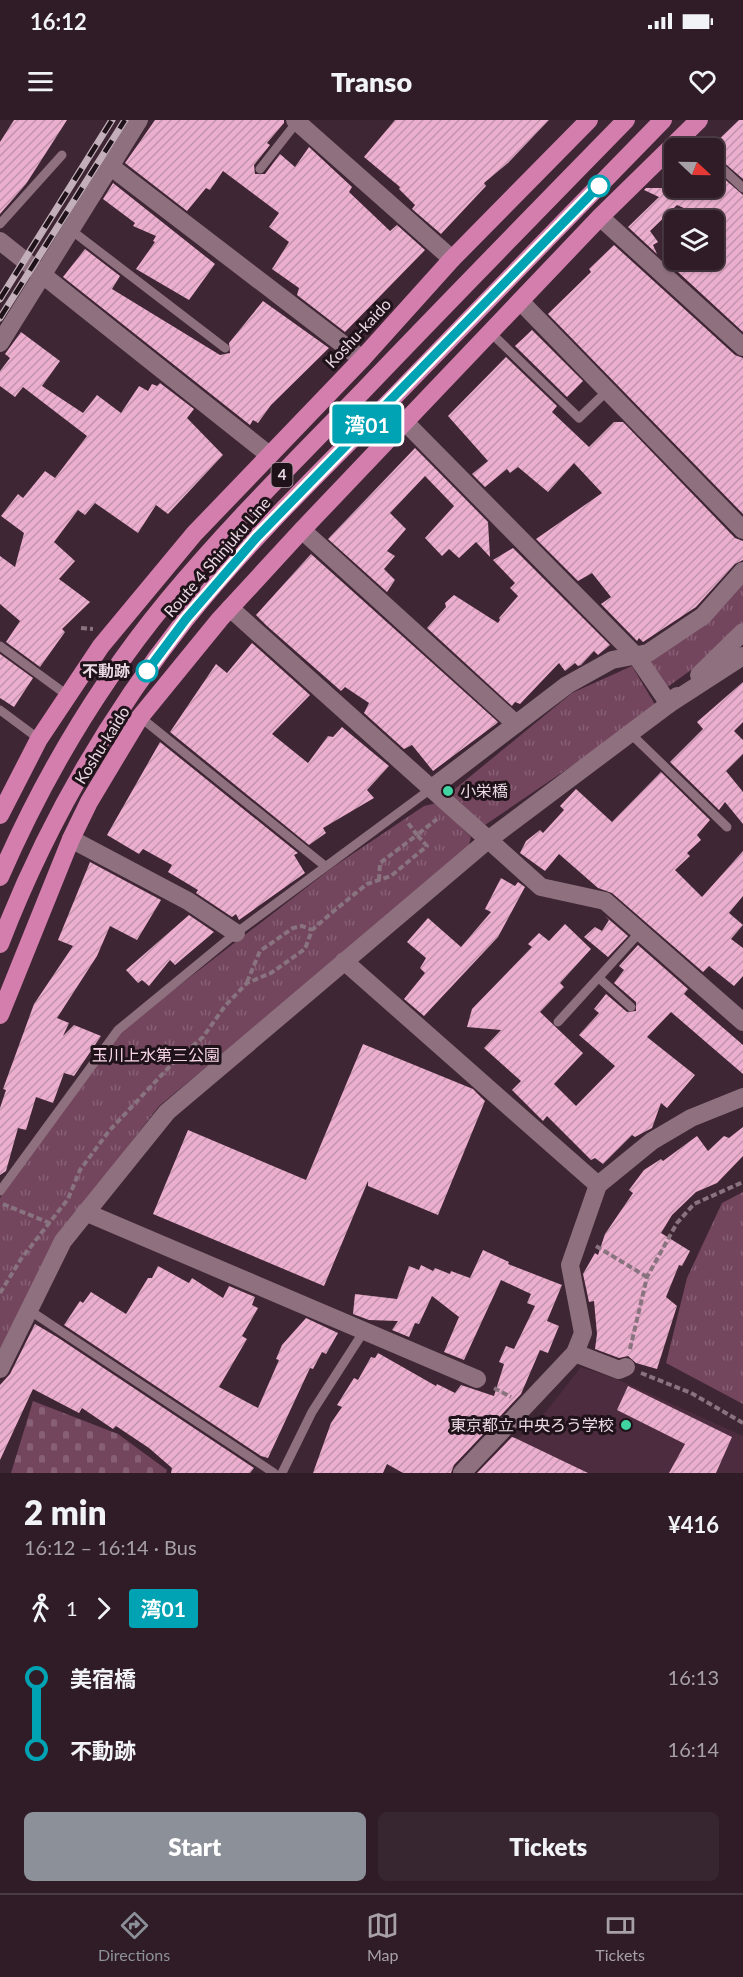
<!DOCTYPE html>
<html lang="en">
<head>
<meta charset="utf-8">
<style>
	body { margin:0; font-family:Lato,"Noto Sans JP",sans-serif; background:#37252f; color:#f1f3f6; height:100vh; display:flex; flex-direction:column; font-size:22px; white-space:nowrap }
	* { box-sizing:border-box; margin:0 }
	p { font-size:20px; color:#a7a1a7 }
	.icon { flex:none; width:33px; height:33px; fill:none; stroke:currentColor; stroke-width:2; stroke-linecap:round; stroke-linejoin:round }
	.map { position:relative; height:1353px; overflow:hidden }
	.drawer { display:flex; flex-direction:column; background:#2f1c27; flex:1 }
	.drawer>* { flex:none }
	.badge { padding:0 12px; border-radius:4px; font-size:21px; line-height:39px }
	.needle { width:39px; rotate:112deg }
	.tools { position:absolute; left:664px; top:18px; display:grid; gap:12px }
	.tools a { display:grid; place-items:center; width:60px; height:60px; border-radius:9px; background:#2f1c27; box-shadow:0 2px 4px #0004,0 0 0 2px #4a3a44; font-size:30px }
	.map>.badge { position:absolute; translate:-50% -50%; box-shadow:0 0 0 3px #fff }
	.legs { display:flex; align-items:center; gap:9px; height:66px; padding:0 24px; font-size:20px }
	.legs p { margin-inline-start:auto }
	.headline { display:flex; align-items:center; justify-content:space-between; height:102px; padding:0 24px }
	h1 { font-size:33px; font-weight:800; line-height:45px }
	.cta { display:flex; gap:12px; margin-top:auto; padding:12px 24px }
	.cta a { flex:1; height:69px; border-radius:9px; background:#8c9099; color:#fff; font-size:24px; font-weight:800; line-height:69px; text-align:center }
	.cta a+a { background:#37252f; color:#f1f3f6 }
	ul { padding:0 24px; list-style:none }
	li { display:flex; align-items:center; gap:21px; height:72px; font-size:22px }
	li i { display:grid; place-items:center; width:9px; height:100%; margin:0 8px; background:currentColor }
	li i::after { content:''; width:15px; height:15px; margin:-8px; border:4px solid; border-radius:50%; background:#2f1c27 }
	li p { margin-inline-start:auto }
	li:first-child i { background:linear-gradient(#0000 50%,currentColor 0) }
	li:last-child i { background:linear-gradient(currentColor 50%,#0000 0) }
	.status { display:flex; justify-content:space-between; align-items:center; height:42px; padding:0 30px; background:#2f1c27; direction:ltr }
	.status svg { height:16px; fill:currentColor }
	header { display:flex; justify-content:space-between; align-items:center; height:78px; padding:0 24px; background:#2f1c27; font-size:27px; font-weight:800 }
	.tabs { display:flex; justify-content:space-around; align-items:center; height:84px; border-top:2px solid #4a3a44; background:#2f1c27; font-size:16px; color:#a7a1a7 }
	.tabs a { display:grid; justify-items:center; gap:3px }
	.tabs .current { color:#8c9099 }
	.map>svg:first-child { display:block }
	.built { fill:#4c2c3e }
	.cemetery { fill:url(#cemetery-stones) }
	.park { fill:url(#park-tufts) }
	.building { fill:url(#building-hatch) }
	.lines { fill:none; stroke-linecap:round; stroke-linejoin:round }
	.path { stroke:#88737f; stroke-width:4; stroke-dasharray:6 3; stroke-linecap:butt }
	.lane { stroke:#8e707f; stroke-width:9 }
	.street { stroke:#8e707f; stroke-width:18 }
	.highway { stroke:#d47eae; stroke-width:18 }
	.rail-casing { stroke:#c2afb9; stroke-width:7 }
	.rail { stroke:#1f1319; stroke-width:4.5; stroke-dasharray:14; stroke-linecap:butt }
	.line-1-casing { stroke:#fff; stroke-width:14 }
	.line-1 { stroke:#00a3b4; stroke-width:9 }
	.stop-1-dot { fill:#fff; stroke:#00a3b4; stroke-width:3 }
	.poi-dot { fill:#3fd4a2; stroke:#1f1319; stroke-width:2 }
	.labels { text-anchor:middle; stroke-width:6; stroke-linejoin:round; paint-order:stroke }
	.shield { fill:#1f1319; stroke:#ad9ea6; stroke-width:1.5 }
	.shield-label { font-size:15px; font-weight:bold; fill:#ead9e2 }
	.street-label { font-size:16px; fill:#ead9e2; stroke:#1f1319 }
	.stop-label { font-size:16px; font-weight:bold; fill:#ead9e2; stroke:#1f1319; text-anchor:end }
	.poi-label { font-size:16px; fill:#ead9e2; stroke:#1f1319; text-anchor:start }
	.park-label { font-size:16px; fill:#f9d6e7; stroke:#1f1319 }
</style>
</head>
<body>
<div class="status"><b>16:12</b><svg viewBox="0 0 49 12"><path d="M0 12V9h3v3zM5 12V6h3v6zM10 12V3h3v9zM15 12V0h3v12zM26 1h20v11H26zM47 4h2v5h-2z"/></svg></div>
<header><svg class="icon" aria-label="menu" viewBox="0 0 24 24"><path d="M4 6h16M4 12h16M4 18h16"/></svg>Transo<svg class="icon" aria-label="heart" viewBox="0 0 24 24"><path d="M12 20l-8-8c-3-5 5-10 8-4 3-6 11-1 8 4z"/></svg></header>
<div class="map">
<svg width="743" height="1353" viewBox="0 0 743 1353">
	<defs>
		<pattern id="cemetery-stones" width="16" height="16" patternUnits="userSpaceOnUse" patternTransform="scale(1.5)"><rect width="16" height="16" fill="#73465e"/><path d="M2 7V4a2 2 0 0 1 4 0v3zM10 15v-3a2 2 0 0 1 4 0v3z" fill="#876075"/></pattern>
		<pattern id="park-tufts" width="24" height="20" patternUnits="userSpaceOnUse" patternTransform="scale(1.5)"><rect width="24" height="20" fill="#73465e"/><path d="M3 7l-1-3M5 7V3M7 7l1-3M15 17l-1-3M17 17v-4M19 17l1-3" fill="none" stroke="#876075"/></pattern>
		<pattern id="building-hatch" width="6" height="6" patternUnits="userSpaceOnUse" patternTransform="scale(1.5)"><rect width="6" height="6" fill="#ebaece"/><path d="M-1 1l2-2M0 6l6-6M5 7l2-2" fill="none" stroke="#c293ac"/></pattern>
	</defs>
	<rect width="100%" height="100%" fill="#3f2634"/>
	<polygon class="built" points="581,1247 619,1260 743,1316 743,1353 482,1353 544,1294"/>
	<polygon class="cemetery" points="33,1281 118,1314 167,1350 166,1353 11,1353"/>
	<g class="park">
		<polygon points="743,462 743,507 719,530 666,568 648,541"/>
		<polygon points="632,546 657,588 485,705 450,673 572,573"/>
		<polygon points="437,683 471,717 467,733 159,986 58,1117 0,1235 0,1078 108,927 128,905 333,747 424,686"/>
		<polygon points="743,1072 743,1284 666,1243 687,1158 722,1083"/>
	</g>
	<g class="building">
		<polygon points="14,0 67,0 26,64 0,94 0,22"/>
		<polygon points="155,0 284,0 284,3 267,23 270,25 254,45 255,54 265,54 280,34 295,47 309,27 352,67 349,72 390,111 397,105 425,130 345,212 297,175 299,168 272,149 289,122 269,107 279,93 223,51 210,70 206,68 187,91 125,43"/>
		<polygon points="395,0 549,0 508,43 484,63 486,66 441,114 412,89 415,85 399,69 400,67 364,37"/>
		<polygon points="739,0 743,0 743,59 714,34 714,24"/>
		<polygon points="714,50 743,75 743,212 678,152 694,140 714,140 714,100 701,100 693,92 677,85 650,111 658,122 653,125 657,134 628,107 659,77 644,70 646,68 669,68 675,61 675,68 714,68"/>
		<polygon points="113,63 215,144 189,180 136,149 155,122 153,121 156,116 133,106 135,103 103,79"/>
		<polygon points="614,125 735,235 743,238 743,394 548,194 591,152 589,149"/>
		<polygon points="85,129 120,156 112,169 220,235 230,233 229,223 263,181 329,228 271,285 258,303 253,300 250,305 63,157"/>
		<polygon points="532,210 583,261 567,277 515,226"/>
		<polygon points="21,212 60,241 42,266 83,293 97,275 121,293 139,266 148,271 152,264 157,266 160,263 194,289 187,298 223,335 168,394 156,385 138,413 95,383 85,395 78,390 54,422 75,441 59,459 90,482 62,509 65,512 40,547 6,522 20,501 0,484 0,436 15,447 24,413 1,396 18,374 23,378 45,351 55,358 87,316 23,267 15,277 0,266 0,251 10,238 5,234"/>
		<polygon points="506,237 557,286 552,292 589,327 614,302 623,302 735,418 743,421 743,440 735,444 696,487 643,522 639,518 637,521 601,484 611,477 592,453 578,461 536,419 602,373 574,343 548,372 518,347 510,353 507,349 485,367 472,354 488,341 448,296"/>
		<polygon points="415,328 488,402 490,437 476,422 459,438 449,429 442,436 425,418 454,386 425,356 390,393 406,409 387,431 395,436 384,449 395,460 387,472 328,419"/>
		<polygon points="513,428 610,525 598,535 594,531 581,545 578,546 575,543 565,551 559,543 520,584 515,582 512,586 427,508 446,487 445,483 454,475 498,503 500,500 499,498 518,476 510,468 515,463 493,440"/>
		<polygon points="311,434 498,602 496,604 433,651 412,625 404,629 364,593 369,583 345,567 341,571 267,506 256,495"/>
		<polygon points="252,523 310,575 272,614 308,643 328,616 333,617 342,607 389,646 367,670 374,678 323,708 326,713 309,725 170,612 216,544 227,553"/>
		<polygon points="0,534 33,558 14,587 0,578"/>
		<polygon points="743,562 743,602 734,611 743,620 743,634 726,651 743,672 743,704 725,682 719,690 670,642 703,609 697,602"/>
		<polygon points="160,622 298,733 294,735 305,753 239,800 236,794 232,797 196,773 198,770 168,752 172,745 143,729 139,734 107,715"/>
		<polygon points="661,652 710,700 697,715 701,720 687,733 690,736 675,750 702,777 743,731 743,776 729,793 743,805 731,819 743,828 743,856 734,866 709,846 703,852 612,773 598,768 559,734 545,751 520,733 526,721 540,710 543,713 564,690 560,686 576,669 612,702"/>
		<polygon points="90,742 161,780 137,820 110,806 97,836 57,898 69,903 63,916 74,905 101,916 74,956 64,953 53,983 36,977 26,1010 18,1008 6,1051 0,1055 0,988 6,970 3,969 34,884 73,826 58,820"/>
		<polygon points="501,758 515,766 518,762 525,767 498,817 424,896 404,879 425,853 420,848 426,838 407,822 428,798 461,827 491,792 485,789"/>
		<polygon points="189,795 214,812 175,845 170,840 149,866 142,860 138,863 126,850"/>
		<polygon points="605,796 628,816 608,837 584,817 595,807 602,811 609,800"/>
		<polygon points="565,804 591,829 560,863 564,867 540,892 583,933 554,964 576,986 615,946 579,915 599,893 594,889 606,874 627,892 636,891 636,882 614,863 624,850 619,846 638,825 688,869 684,874 743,925 743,954 671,892 647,917 695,955 667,988 661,983 652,1008 635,1017 632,1015 603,1044 595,1038 591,1040 547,996 543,1001 512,970 521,961 484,928 501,910 467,907 472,889 532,827 528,824 539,813 549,821"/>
		<polygon points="363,924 473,969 485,981 438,1095 368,1066 368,1061 324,1166 153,1094 188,1010 306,1060"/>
		<polygon points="743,1007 743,1036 717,1063 696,1072 672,1095 661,1113 690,1131 682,1146 679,1145 666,1177 677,1186 657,1249 636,1243 628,1236 619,1238 595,1229 597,1214 594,1181 589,1182 583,1154 595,1133 598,1135 605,1114 633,1073 629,1070 644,1050 661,1039 663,1041 697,1016 708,1031 724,1016 729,1018"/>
		<polygon points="483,1130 509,1142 508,1144 562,1165 547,1201 559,1206 548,1233 540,1230 521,1274 454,1345 451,1353 403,1353 387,1344 383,1353 313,1353 331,1303 342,1287 337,1285 354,1258 358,1260 371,1237 375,1238 378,1233 436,1266 437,1264 455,1273 461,1265 494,1276 504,1244 499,1242 506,1226 514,1229 535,1186 527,1183 531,1174 501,1160 464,1240 444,1232 459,1197 432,1176 419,1204 415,1203 409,1217 392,1210 398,1201 369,1200 353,1194 355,1174 397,1179 409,1146 419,1150 421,1145 433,1151 435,1148 450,1154 451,1151 470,1158"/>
		<polygon points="158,1146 189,1163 192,1158 223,1178 229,1166 255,1177 252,1185 258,1188 242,1216 247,1219 219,1267 258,1288 279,1240 276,1239 282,1225 306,1198 338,1213 326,1234 322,1232 313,1249 310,1248 268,1338 261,1336 64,1205 80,1181 83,1183 91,1172 126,1194 148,1158 152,1158"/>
		<polygon points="35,1204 57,1217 254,1348 250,1353 171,1353 172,1348 149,1328 116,1306 113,1309 82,1288 79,1293 33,1269 0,1340 0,1265 10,1254"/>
		<polygon points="628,1266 732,1317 716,1353 669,1353 685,1324 617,1290"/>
		<polygon points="512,1317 515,1318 588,1353 477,1353"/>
	</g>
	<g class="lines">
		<g class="path">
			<polyline points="81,508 93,509"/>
			<polyline points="379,760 380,743 417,715 408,703"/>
			<polyline points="247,862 260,831 293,808 302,806 312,810"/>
			<polyline points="3,1084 52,1104"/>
			<polyline points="596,1126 647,1157"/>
			<polyline points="0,1173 21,1139 68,1079 80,1050 109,1011 171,945 203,917 225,886 247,863 271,853 305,829 312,810 335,790 367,764 391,756 427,726 417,715 437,699"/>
			<polyline points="630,1229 647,1157 677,1103 694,1084 743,1062"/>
			<polyline points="641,1253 691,1273 743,1303"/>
			<polyline points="494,1268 511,1277"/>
		</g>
		<g class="lane">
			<polyline points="685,14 701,28"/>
			<polyline points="714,41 743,68"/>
			<polyline points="260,49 297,2"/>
			<polyline points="0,104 62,35"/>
			<polyline points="71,110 225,228"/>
			<polyline points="490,212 579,298 606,272"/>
			<polyline points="0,526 67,575"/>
			<polyline points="0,590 39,619"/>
			<polyline points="140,597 325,746"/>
			<polyline points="632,615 727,707"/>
			<polyline points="599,858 631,887"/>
			<polyline points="558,902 640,812"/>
			<polyline points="0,1071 118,910 236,813 432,668"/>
			<polyline points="29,1190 274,1353"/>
			<polyline points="282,1353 312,1292 364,1211"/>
		</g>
		<g class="street">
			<polyline points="295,0 452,139"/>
			<polyline points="110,46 362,239"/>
			<polyline points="600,97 743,227"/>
			<polyline points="0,121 268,334"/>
			<polyline points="520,181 743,410"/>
			<polyline points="0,223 139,0"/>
			<polyline points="404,301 637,537 669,584 677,576"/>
			<polyline points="302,410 516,604"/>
			<polyline points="230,488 541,767 605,781 743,902"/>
			<polyline points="699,555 743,512"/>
			<polyline points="432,668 567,565 612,540 648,533 703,496 743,451"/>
			<polyline points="71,719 188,781 236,813"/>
			<polyline points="344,841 598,1065"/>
			<polyline points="85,1092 477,1259"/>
			<polyline points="575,1233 619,1250 626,1247"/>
			<polyline points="0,1249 63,1121 167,992 488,720 669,584 743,536"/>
			<polyline points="462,1353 575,1233 583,1213 570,1145 598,1065 652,1021 691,998 743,977"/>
		</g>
		<g class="highway">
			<polyline points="0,695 39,619 101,526 194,414 362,239 452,139 589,0"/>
			<path d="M0,757C43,658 98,565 167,481C228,407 296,340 363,271C450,180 538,90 626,0"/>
			<path d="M0,824C45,707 108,598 185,500C249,420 323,349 394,277C484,184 573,92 663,0"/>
			<polyline points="0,895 71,719 89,682 140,597 220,499 302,410 600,97 699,0"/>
		</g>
		<g class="rail-casing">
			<g id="rail">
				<polyline points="0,179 112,0"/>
				<polyline points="0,198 125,0"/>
			</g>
		</g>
		<use href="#rail" class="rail"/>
	</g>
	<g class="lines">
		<g class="line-1-casing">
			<polyline id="line-1" points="147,551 186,499 257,417 599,66"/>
		</g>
		<use href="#line-1" class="line-1"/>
	</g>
	<g class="stop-1-dot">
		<circle cx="599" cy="66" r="10"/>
		<circle cx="147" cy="551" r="10"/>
	</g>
	<g class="poi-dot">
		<circle cx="448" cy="671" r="6"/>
		<circle cx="626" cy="1305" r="6"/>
	</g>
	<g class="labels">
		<rect class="shield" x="271.5" y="343" width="21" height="24" rx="4.5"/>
		<g class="shield-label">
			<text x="282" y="360">4</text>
		</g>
		<g class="street-label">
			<text transform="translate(358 213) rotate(-47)" y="6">Koshu-kaido</text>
			<text transform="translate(217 437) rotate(-49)" y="6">Route 4 Shinjuku Line</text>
			<text transform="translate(102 625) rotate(-58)" y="6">Koshu-kaido</text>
		</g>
		<g class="stop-label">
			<text x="130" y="557">不動跡</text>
		</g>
		<g class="poi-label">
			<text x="460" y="677">小栄橋</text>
			<text x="614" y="1311" text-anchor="end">東京都立 中央ろう学校</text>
		</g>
		<g class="park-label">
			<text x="156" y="941">玉川上水第三公園</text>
		</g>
	</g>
</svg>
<div class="tools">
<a><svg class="needle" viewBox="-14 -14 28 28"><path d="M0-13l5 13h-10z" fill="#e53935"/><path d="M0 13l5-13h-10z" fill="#a7a1a7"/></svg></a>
<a><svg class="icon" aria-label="layers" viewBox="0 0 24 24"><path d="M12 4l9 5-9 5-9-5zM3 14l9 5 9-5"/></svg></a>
</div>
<b class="badge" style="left:367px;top:304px;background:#00a3b4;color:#fff">湾01</b>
</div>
<section class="drawer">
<div class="headline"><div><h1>2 min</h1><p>16:12 – 16:14 · Bus</p></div><b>¥416</b></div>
<div class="legs"><svg class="icon" aria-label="walk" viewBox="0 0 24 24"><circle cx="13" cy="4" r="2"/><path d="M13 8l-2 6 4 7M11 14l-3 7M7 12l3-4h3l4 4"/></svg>1<svg class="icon" aria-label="forward" viewBox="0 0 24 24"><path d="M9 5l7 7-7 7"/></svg><b class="badge" style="background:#00a3b4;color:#fff">湾01</b></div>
<ul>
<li><i style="color:#00a3b4"></i><b>美宿橋</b><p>16:13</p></li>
<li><i style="color:#00a3b4"></i><b>不動跡</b><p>16:14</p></li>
</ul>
<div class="cta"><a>Start</a><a>Tickets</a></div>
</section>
<nav class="tabs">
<a class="current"><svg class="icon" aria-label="directions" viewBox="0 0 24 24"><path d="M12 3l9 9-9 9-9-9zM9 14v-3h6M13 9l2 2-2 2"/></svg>Directions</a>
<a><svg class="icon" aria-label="map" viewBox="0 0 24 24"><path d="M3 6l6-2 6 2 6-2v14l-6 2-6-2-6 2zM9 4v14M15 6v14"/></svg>Map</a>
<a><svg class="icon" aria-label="tickets" viewBox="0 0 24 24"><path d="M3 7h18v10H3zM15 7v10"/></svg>Tickets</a>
</nav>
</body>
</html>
